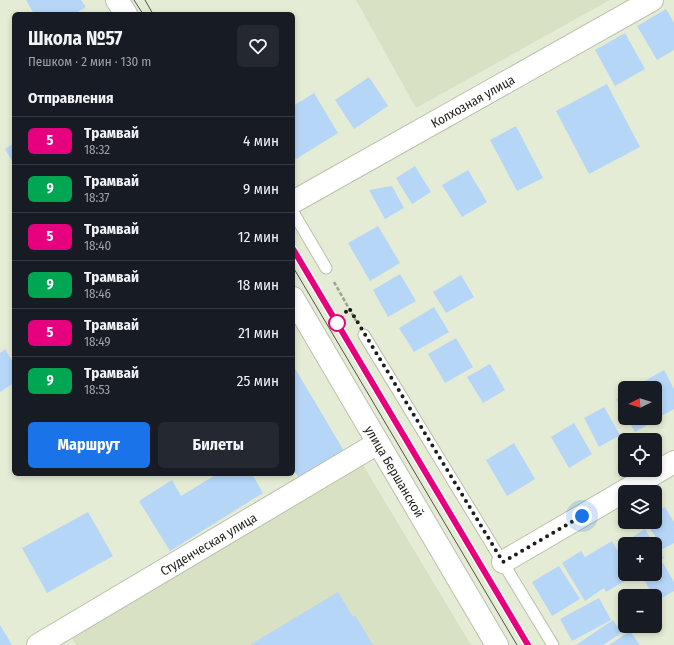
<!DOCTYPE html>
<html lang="ru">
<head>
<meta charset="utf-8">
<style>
	body { margin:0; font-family:"Fira Sans Condensed",sans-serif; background:#242831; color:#f1f3f6; height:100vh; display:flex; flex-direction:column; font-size:15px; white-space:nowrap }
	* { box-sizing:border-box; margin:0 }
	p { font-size:13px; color:#9ea1a6 }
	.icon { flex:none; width:22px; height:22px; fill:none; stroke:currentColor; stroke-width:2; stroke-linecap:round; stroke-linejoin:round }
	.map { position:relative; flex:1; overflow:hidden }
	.sheet { position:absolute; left:12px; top:12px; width:283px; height:464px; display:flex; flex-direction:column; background:#171b24; border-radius:6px; box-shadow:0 2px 6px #0003 }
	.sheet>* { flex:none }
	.badge { padding:0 8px; border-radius:6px; font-size:14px; line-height:26px }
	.needle { width:26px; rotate:265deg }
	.controls { position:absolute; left:618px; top:381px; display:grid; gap:8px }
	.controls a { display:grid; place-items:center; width:44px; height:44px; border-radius:6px; background:#171b24; box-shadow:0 2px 6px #0003; font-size:20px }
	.you { position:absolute; width:20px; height:20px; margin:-10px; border:3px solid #fff; border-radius:50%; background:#1a73e8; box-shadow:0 0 0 6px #1a73e833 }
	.map>.badge { position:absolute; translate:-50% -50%; box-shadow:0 0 0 2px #fff }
	h2 { padding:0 16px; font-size:15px; line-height:36px }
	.round { display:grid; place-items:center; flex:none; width:42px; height:42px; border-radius:6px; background:#242831 }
	.overview { display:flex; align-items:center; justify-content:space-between; height:68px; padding:0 16px }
	h1 { font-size:19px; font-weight:700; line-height:30px }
	.primary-button { display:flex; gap:8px; margin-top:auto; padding:8px 16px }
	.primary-button a { flex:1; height:46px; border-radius:6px; background:#1a73e8; color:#fff; font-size:16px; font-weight:700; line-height:46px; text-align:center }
	.primary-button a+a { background:#242831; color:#f1f3f6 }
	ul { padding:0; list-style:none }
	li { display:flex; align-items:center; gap:12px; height:48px; padding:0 16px; border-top:1px solid #363941 }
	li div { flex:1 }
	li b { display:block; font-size:15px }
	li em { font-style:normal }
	li .badge { min-width:44px; font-weight:700; text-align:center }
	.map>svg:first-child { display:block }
	.built { fill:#d8e1c4 }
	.building { fill:#b6d6f8 }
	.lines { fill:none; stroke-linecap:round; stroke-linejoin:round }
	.service-casing { stroke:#bac1ab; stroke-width:13 }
	.minor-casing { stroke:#bac1ab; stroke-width:24 }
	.path { stroke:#9da291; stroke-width:2.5; stroke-dasharray:4 2; stroke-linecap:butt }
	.service { stroke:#fff; stroke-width:11 }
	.minor { stroke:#fff; stroke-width:22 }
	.tram { stroke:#51554a; stroke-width:1 }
	.line-casing { stroke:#fff; stroke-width:9 }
	.line { stroke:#e6007e; stroke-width:6 }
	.walk { stroke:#1d2018; stroke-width:4; stroke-dasharray:0 7.2 }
	.stop-dot { fill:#fff; stroke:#e6007e; stroke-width:2 }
	.labels { text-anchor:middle; stroke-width:3.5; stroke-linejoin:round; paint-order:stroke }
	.street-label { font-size:13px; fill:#1d2018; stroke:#e5ecd5 }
</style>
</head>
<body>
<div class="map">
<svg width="674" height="645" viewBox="0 0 674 645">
	<rect width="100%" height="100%" fill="#e5ecd5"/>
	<g class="built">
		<polygon points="356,0 610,0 416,108"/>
		<polygon points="363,465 471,645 76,645 71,637"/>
	</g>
	<g class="building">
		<polygon points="26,0 81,0 86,7 74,14 34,14"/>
		<polygon points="666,9 674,23 674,50 657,60 637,26"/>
		<polygon points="625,33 645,69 615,86 595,50"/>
		<polygon points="369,77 388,106 354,129 335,100"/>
		<polygon points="607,84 640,147 589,174 556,111"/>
		<polygon points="314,93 338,133 293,161 293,106"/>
		<polygon points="516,126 543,178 517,191 490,140"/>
		<polygon points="14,143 14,164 5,149"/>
		<polygon points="415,166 431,192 412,204 396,178"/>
		<polygon points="468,170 487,202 462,217 442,185"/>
		<polygon points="392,186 404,208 385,219 369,190"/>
		<polygon points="378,226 400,263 370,281 348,243"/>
		<polygon points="400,274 416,301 388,317 373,290"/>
		<polygon points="461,275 474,297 446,313 433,292"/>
		<polygon points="434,307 449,332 414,352 399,328"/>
		<polygon points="456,338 473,367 445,383 428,354"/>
		<polygon points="5,349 14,364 14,383 0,392 0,353"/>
		<polygon points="490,364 505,390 483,403 467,377"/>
		<polygon points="293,365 344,451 299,478 293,469"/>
		<polygon points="664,370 674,389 674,409 658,418 655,413 655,388 641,388 639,384"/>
		<polygon points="625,394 625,415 616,399"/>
		<polygon points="604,407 620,435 599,447 584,418"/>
		<polygon points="627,418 655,418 656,420 635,432"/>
		<polygon points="574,423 592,454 569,468 551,437"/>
		<polygon points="514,443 535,479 507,496 486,460"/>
		<polygon points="217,474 252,474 263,493 170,551 139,501 172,480 181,496"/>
		<polygon points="665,507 674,522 674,543 663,549 646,522 655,522 655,513"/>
		<polygon points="88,512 113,556 47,593 22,548"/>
		<polygon points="645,529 654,544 625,544 625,549 622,544"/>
		<polygon points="612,541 625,563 625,574 632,574 633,576 606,592 604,588 585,601 562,563 581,551 585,557"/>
		<polygon points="655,545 664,558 655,564"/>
		<polygon points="663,563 674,582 674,591 656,601 655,596 653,596 642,576 645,574 655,574 655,568"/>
		<polygon points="559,566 580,599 552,616 532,582"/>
		<polygon points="338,592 353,617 355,615 373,645 250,645"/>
		<polygon points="599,598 611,620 572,641 560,619"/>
		<polygon points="613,620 621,633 603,645 576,645"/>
		<polygon points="0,625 12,645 0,645"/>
		<polygon points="630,631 640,645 609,645"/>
	</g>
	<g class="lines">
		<g class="service-casing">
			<g id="service">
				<polyline points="293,212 326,268"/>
				<polyline points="364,335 553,645"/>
			</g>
		</g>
		<g class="minor-casing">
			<g id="minor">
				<polyline points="117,0 126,14"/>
				<path id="s1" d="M293,202L652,0"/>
				<path id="s2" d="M293,298L497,645"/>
				<polyline points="503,562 674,462"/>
				<path id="s3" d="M38,645L378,443"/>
			</g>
		</g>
		<polyline class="path" points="334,282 356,321"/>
		<use href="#service" class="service"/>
		<use href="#minor" class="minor"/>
		<g class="tram">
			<polyline points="134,0 143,14"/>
			<polyline points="145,0 153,14"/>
			<polyline points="293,249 528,645"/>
			<polyline points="293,267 517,645"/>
		</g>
	</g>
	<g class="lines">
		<g class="line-casing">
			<polyline id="line" points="293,249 528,645"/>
		</g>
		<use href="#line" class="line"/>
		<polyline class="walk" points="337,323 349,308 503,562 582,516"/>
	</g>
	<circle class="stop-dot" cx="337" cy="323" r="8"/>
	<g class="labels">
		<g class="street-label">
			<text dy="5" stroke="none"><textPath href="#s1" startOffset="206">Колхозная улица</textPath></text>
			<text dy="5" stroke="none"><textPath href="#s2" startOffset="201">улица Бершанской</textPath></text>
			<text dy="5" stroke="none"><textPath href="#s3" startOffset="198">Студенческая улица</textPath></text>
		</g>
	</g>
</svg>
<div class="controls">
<a><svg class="needle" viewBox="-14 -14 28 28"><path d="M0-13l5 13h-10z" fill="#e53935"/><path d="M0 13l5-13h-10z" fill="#9ea1a6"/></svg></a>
<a><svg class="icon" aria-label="locate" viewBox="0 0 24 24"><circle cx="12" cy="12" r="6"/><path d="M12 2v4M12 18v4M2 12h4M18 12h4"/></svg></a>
<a><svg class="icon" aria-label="layers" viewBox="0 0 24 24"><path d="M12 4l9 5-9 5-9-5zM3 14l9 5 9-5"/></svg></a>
<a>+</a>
<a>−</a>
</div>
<div class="you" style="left:582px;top:516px"></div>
<section class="sheet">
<div class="overview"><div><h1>Школа №57</h1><p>Пешком · 2 мин · 130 m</p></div><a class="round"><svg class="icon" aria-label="heart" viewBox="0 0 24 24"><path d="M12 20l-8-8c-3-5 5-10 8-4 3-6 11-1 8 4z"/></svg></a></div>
<h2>Отправления</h2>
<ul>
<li><span class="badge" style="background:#e6007e;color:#fff">5</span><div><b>Трамвай</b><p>18:32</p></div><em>4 мин</em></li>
<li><span class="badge" style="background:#00a651;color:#fff">9</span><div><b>Трамвай</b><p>18:37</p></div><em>9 мин</em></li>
<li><span class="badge" style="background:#e6007e;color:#fff">5</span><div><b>Трамвай</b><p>18:40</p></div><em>12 мин</em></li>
<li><span class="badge" style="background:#00a651;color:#fff">9</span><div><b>Трамвай</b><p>18:46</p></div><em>18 мин</em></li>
<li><span class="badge" style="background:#e6007e;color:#fff">5</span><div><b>Трамвай</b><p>18:49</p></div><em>21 мин</em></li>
<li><span class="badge" style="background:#00a651;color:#fff">9</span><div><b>Трамвай</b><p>18:53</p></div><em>25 мин</em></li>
</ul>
<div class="primary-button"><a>Маршрут</a><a>Билеты</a></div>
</section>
</div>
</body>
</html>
